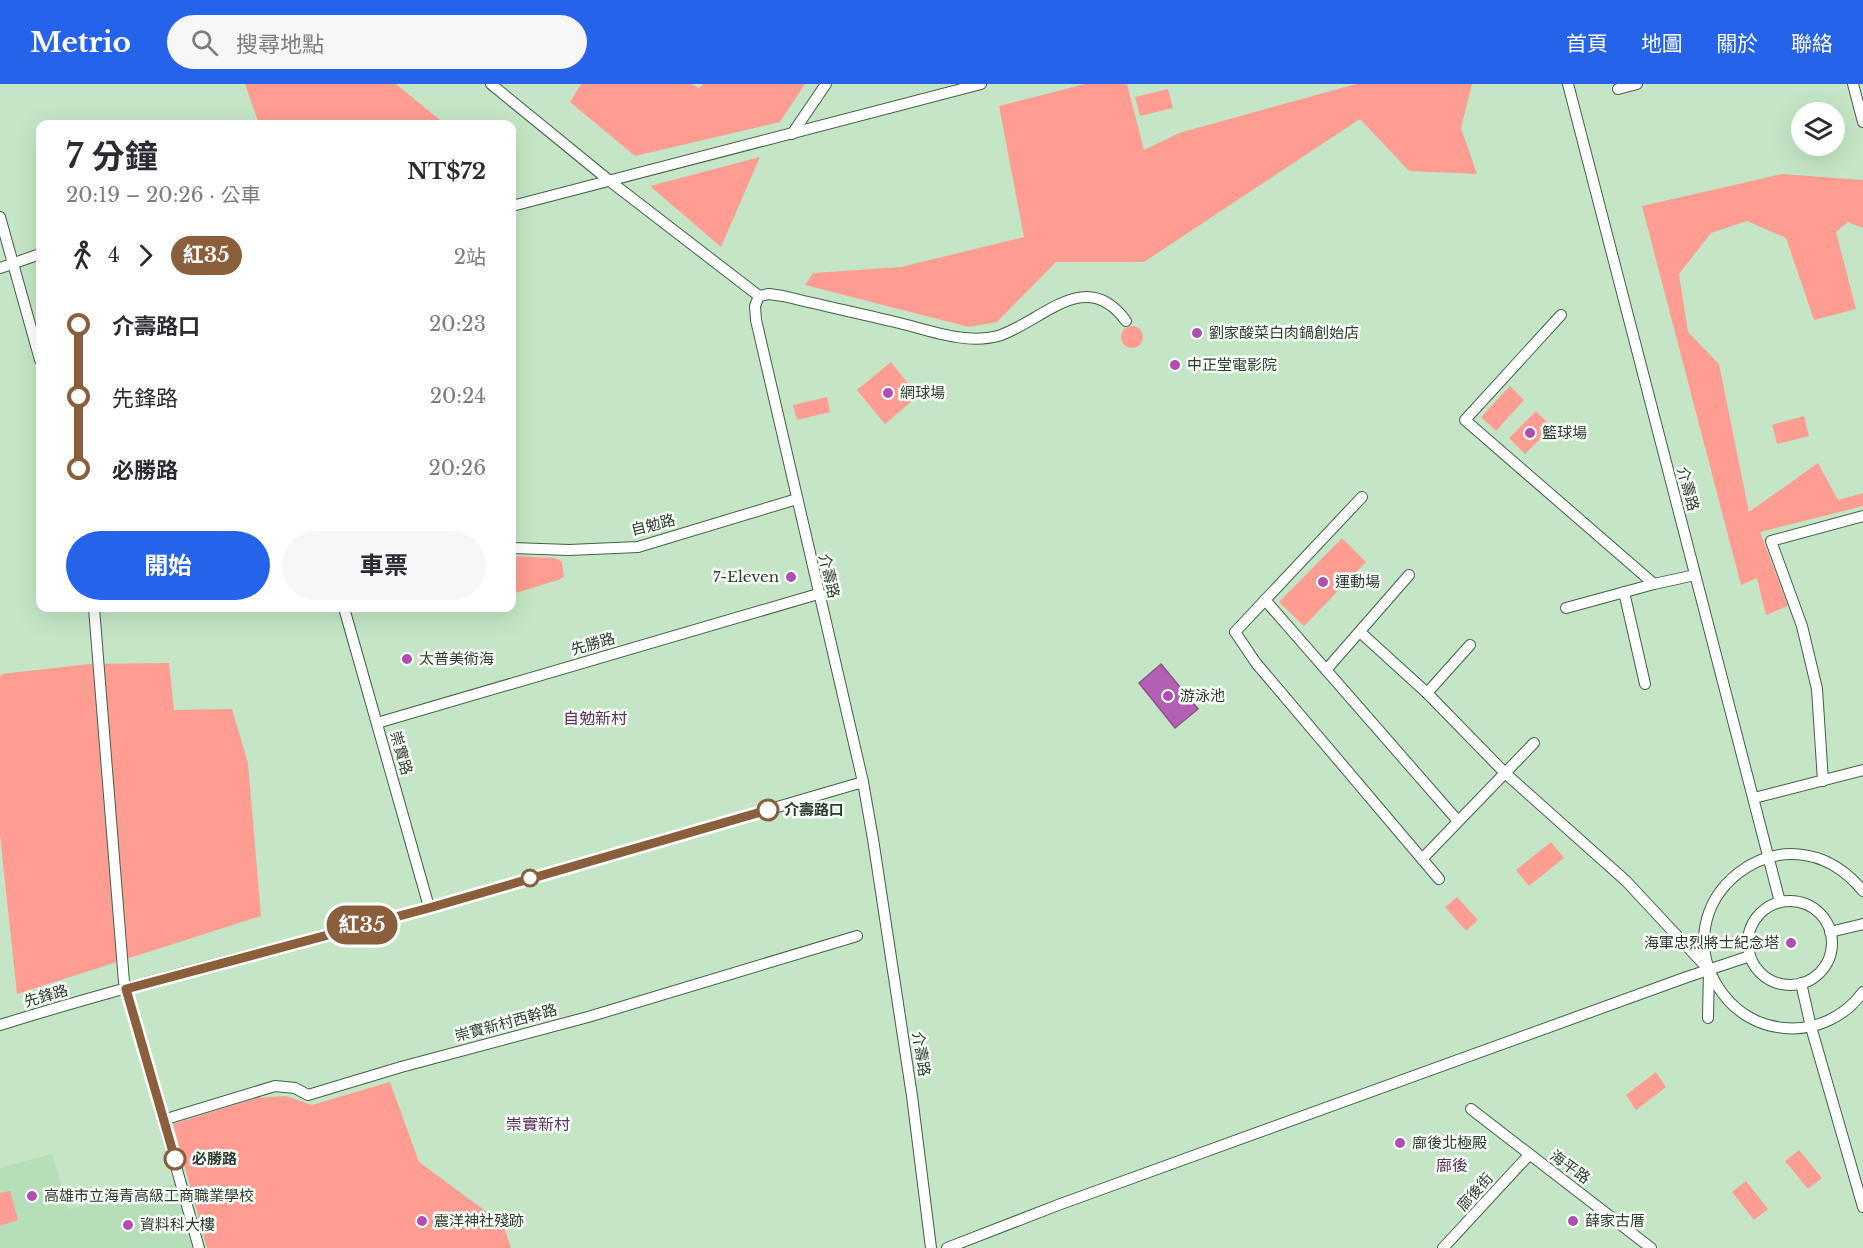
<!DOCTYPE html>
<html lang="zh-TW">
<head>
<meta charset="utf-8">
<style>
	body { margin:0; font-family:"Libre Baskerville","Noto Sans TC",serif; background:#f7f7f7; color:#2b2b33; height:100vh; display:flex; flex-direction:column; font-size:22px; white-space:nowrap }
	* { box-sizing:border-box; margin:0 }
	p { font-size:20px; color:#7c7c81 }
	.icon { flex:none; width:33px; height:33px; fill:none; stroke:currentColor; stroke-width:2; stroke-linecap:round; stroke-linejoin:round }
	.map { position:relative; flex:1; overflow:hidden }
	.side { position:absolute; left:36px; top:36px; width:480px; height:492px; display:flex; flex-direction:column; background:#fff; border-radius:12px; box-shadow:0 6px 24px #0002 }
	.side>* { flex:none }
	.badge { padding:0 12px; border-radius:20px; font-size:21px; line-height:39px }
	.fabs { position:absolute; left:1791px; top:18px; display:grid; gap:12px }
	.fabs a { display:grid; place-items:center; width:54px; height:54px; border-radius:50%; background:#fff; box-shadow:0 6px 24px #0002; font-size:30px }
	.map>.badge { position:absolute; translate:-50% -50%; box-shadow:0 0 0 3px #fff }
	.legs { display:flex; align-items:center; gap:9px; height:66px; padding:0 30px; font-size:20px }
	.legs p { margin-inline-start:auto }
	.overview { display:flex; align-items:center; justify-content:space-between; height:102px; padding:0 30px }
	h1 { font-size:33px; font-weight:700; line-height:45px }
	.primary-button { display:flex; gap:12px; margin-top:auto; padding:12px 30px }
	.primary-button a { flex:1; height:69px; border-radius:36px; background:#2563eb; color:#fff; font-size:24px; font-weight:700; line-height:69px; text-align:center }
	.primary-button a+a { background:#f7f7f7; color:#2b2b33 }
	ul { padding:0 30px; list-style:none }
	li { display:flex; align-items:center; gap:21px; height:72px; font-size:22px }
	li i { display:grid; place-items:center; width:9px; height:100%; margin:0 8px; background:currentColor }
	li i::after { content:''; width:15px; height:15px; margin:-8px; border:4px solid; border-radius:50%; background:#fff }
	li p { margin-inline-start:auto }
	li:first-child i { background:linear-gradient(#0000 50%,currentColor 0) }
	li:last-child i { background:linear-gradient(currentColor 50%,#0000 0) }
	header { display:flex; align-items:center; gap:36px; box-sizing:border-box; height:84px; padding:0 30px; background:#2563eb; color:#fff }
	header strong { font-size:28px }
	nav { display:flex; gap:33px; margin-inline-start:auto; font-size:21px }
	.search { width:420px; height:54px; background:#f7f7f7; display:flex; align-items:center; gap:15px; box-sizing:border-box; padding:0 21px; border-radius:33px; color:#7c7c81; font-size:22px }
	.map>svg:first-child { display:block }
	.built { fill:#b6deb8 }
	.green { fill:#ff9d92 }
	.water { fill:#b35fb4; stroke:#8b548c; stroke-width:1.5 }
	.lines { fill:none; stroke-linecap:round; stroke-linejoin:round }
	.minor-casing { stroke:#436146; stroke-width:12 }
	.minor { stroke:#fff; stroke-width:10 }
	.line-1-casing { stroke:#fff; stroke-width:14 }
	.line-1 { stroke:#8b5e3c; stroke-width:9 }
	.poi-dot { fill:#b14db3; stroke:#f8fff8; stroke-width:2 }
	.stop-1-dot { fill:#fff; stroke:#8b5e3c; stroke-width:3 }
	.labels { text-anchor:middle; stroke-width:5; stroke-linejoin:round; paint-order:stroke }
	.poi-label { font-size:15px; fill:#2e3c2f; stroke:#f8fff8; text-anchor:start }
	.street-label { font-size:15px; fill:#2e3c2f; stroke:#f8fff8 }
	.stop-label { font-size:15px; font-weight:bold; fill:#2e3c2f; stroke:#f8fff8; text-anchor:start }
	.neighbourhood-label { font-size:16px; fill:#5f2e60; stroke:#f8fff8 }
</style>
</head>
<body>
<header>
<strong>Metrio</strong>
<div class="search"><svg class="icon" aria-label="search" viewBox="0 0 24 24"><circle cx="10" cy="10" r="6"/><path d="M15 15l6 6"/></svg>搜尋地點</div>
<nav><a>首頁</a><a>地圖</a><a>關於</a><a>聯絡</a></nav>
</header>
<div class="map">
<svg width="1863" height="1164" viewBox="0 0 1863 1164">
	<rect width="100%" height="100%" fill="#c4e6c6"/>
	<polygon class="built" points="52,1070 69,1125 176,1099 194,1164 0,1164 0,1084"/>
	<g class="green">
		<polygon points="245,0 396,0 445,40 259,40"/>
		<polygon points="581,0 692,0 699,4 703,0 805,0 780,38 635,72 570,18"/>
		<polygon points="1085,0 1127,0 1144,66 1179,49 1356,0 1472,0 1461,44 1477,90 1409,87 1360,35 1144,178 1056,178 997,238 969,243 805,201 813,189 901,183 1024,153 999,22"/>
		<polygon points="1168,5 1173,24 1140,32 1135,13"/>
		<polygon points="760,73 721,163 650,102"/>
		<polygon points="1782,90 1863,96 1863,144 1848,138 1836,148 1856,225 1814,236 1786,154 1747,137 1711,149 1679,190 1688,248 1719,280 1749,428 1818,379 1838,416 1863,409 1863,422 1760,448 1788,522 1766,531 1757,494 1741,501 1642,122"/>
		<circle cx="1132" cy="253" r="11"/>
		<polygon points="891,278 918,312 885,340 857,306"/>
		<polygon points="1510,302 1524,316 1496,347 1481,333"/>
		<polygon points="827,313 830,328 797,336 793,321"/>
		<polygon points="1536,327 1552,343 1525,370 1509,354"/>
		<polygon points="1804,332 1809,352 1777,360 1772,341"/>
		<polygon points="1342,454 1366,478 1304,542 1279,518"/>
		<polygon points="512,472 555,474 562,478 564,493 558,496 512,510"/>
		<polygon points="169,579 174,626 232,625 248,679 261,832 17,910 0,751 0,593 2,590 89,580"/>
		<polygon points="1551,758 1564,774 1529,802 1516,786"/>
		<polygon points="1457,813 1478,836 1466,847 1445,823"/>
		<polygon points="1656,988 1666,1003 1636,1026 1626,1011"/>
		<polygon points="390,998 419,1078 503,1140 511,1164 207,1164 173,1040 256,1014 286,1012 312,1021"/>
		<polygon points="1799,1066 1822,1094 1808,1105 1785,1077"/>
		<polygon points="1746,1097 1768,1125 1754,1136 1732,1108"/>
		<polygon points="10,1107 18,1136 0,1142 0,1109"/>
	</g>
	<polygon class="water" points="1161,580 1198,625 1175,644 1139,599"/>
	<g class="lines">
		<g class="minor-casing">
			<g id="minor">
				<polyline points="491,0 611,98 759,212"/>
				<polyline points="1568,0 1780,818"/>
				<polyline points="1853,0 1863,38"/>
				<polyline points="1618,5 1637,0"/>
				<polyline points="792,50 826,0"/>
				<polyline points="512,122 981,0"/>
				<polyline points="0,133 40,276"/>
				<polyline points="0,184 40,170"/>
				<polyline points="759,212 755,222 756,236 863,698 873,755 912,1012 931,1164"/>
				<path d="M759,212L769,210L783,212C820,221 857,229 895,238C926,245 965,261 998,252C1041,239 1085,181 1126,237"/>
				<polyline points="1561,231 1465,336 1654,500 1695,491"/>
				<polyline points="1362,413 1235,548 1256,579 1439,795"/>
				<polyline points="512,464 569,466 638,463 797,415"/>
				<polyline points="1624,508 1645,600"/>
				<polyline points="1265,516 1458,737"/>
				<polyline points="94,524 124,898 199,1164"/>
				<polyline points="344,524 429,823"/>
				<polyline points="1566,524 1654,500"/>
				<polyline points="1360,548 1427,609 1505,689 1626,797 1709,886 1708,934"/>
				<polyline points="1326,586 1409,491"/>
				<polyline points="1427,609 1470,561"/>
				<polyline points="377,639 818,510"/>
				<polyline points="1823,697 1817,605 1802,542 1771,457 1863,432"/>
				<polyline points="1754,714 1863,686"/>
				<polyline points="1422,775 1534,659"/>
				<path d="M1863,807C1785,712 1655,820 1723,910C1738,930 1760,942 1784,944C1815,947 1845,933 1863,908"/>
				<circle cx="1790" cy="859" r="42"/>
				<polyline points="1830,848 1863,840"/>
				<polyline points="1801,899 1811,943 1863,1123"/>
				<path d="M0,941C141,897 285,863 428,824C573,784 718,740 863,698"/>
				<polyline points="1471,1025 1651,1164"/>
				<polyline points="163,1036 275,1002 295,1004 308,1011 401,983 588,933 857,852"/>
				<polyline points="947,1164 1058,1121 1687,893 1750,872"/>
				<polyline points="1443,1164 1529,1071"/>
			</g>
		</g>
		<use href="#minor" class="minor"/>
	</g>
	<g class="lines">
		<g class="line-1-casing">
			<polyline id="line-1" points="175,1075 126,905 429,824 768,726"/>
		</g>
		<use href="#line-1" class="line-1"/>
	</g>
	<g class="poi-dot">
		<circle cx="1197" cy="249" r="6"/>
		<circle cx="1175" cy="281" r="6"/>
		<circle cx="888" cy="309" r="6"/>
		<circle cx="1530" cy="349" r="6"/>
		<circle cx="791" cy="493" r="6"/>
		<circle cx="1323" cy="498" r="6"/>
		<circle cx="407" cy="575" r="6"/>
		<circle cx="1168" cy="612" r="6"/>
		<circle cx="1791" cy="859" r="6"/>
		<circle cx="1400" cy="1059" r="6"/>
		<circle cx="32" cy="1112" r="6"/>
		<circle cx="422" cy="1137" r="6"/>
		<circle cx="1573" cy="1137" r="6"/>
		<circle cx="128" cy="1141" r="6"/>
	</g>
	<g class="stop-1-dot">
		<circle cx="768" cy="726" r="10"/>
		<circle cx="530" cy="794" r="8"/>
		<circle cx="175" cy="1075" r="10"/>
	</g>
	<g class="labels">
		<g class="poi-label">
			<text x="1209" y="254">劉家酸菜白肉鍋創始店</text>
			<text x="1187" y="286">中正堂電影院</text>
			<text x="900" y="314">網球場</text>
			<text x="1542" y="354">籃球場</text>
			<text x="779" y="498" text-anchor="end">7-Eleven</text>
			<text x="1335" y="503">運動場</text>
			<text x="419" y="580">太普美術海</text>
			<text x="1180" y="617">游泳池</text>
			<text x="1779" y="864" text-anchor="end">海軍忠烈將士紀念塔</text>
			<text x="1412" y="1064">廍後北極殿</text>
			<text x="44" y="1117">高雄市立海青高級工商職業學校</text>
			<text x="434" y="1142">震洋神社殘跡</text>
			<text x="1585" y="1142">薛家古厝</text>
			<text x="140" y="1146">資料科大樓</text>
		</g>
		<g class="street-label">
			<text transform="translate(1688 405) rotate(75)" y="5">介壽路</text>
			<text transform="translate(653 441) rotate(-14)" y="5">自勉路</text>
			<text transform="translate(829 492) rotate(77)" y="5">介壽路</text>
			<text transform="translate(593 560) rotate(-16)" y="5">先勝路</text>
			<text transform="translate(401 669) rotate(74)" y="5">崇實路</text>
			<text transform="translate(46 912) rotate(-16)" y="5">先鋒路</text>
			<text transform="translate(506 939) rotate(-15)" y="5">崇實新村西幹路</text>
			<text transform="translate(921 970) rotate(81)" y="5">介壽路</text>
			<text transform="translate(1570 1083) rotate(36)" y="5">海平路</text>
			<text transform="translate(1475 1108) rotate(-48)" y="5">廍後街</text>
		</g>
		<g class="stop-label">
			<text x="784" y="731">介壽路口</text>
			<text x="192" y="1080">必勝路</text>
		</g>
		<g class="neighbourhood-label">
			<text x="595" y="640">自勉新村</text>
			<text x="538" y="1046">崇實新村</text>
			<text x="1452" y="1087">廍後</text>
		</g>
	</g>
</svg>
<div class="fabs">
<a><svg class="icon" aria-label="layers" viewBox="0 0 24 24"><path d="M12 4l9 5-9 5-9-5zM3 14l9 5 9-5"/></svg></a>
</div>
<b class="badge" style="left:362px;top:841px;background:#8b5e3c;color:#fff">紅35</b>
<section class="side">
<div class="overview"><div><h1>7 分鐘</h1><p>20:19 – 20:26 · 公車</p></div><b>NT$72</b></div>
<div class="legs"><svg class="icon" aria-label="walk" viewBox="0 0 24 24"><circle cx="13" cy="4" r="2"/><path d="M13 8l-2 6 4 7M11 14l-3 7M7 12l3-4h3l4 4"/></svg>4<svg class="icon" aria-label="forward" viewBox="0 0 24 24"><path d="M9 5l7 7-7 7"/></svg><b class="badge" style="background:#8b5e3c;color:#fff">紅35</b><p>2站</p></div>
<ul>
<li><i style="color:#8b5e3c"></i><b>介壽路口</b><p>20:23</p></li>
<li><i style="color:#8b5e3c"></i><span>先鋒路</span><p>20:24</p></li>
<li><i style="color:#8b5e3c"></i><b>必勝路</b><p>20:26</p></li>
</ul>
<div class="primary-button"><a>開始</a><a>車票</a></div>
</section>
</div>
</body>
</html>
